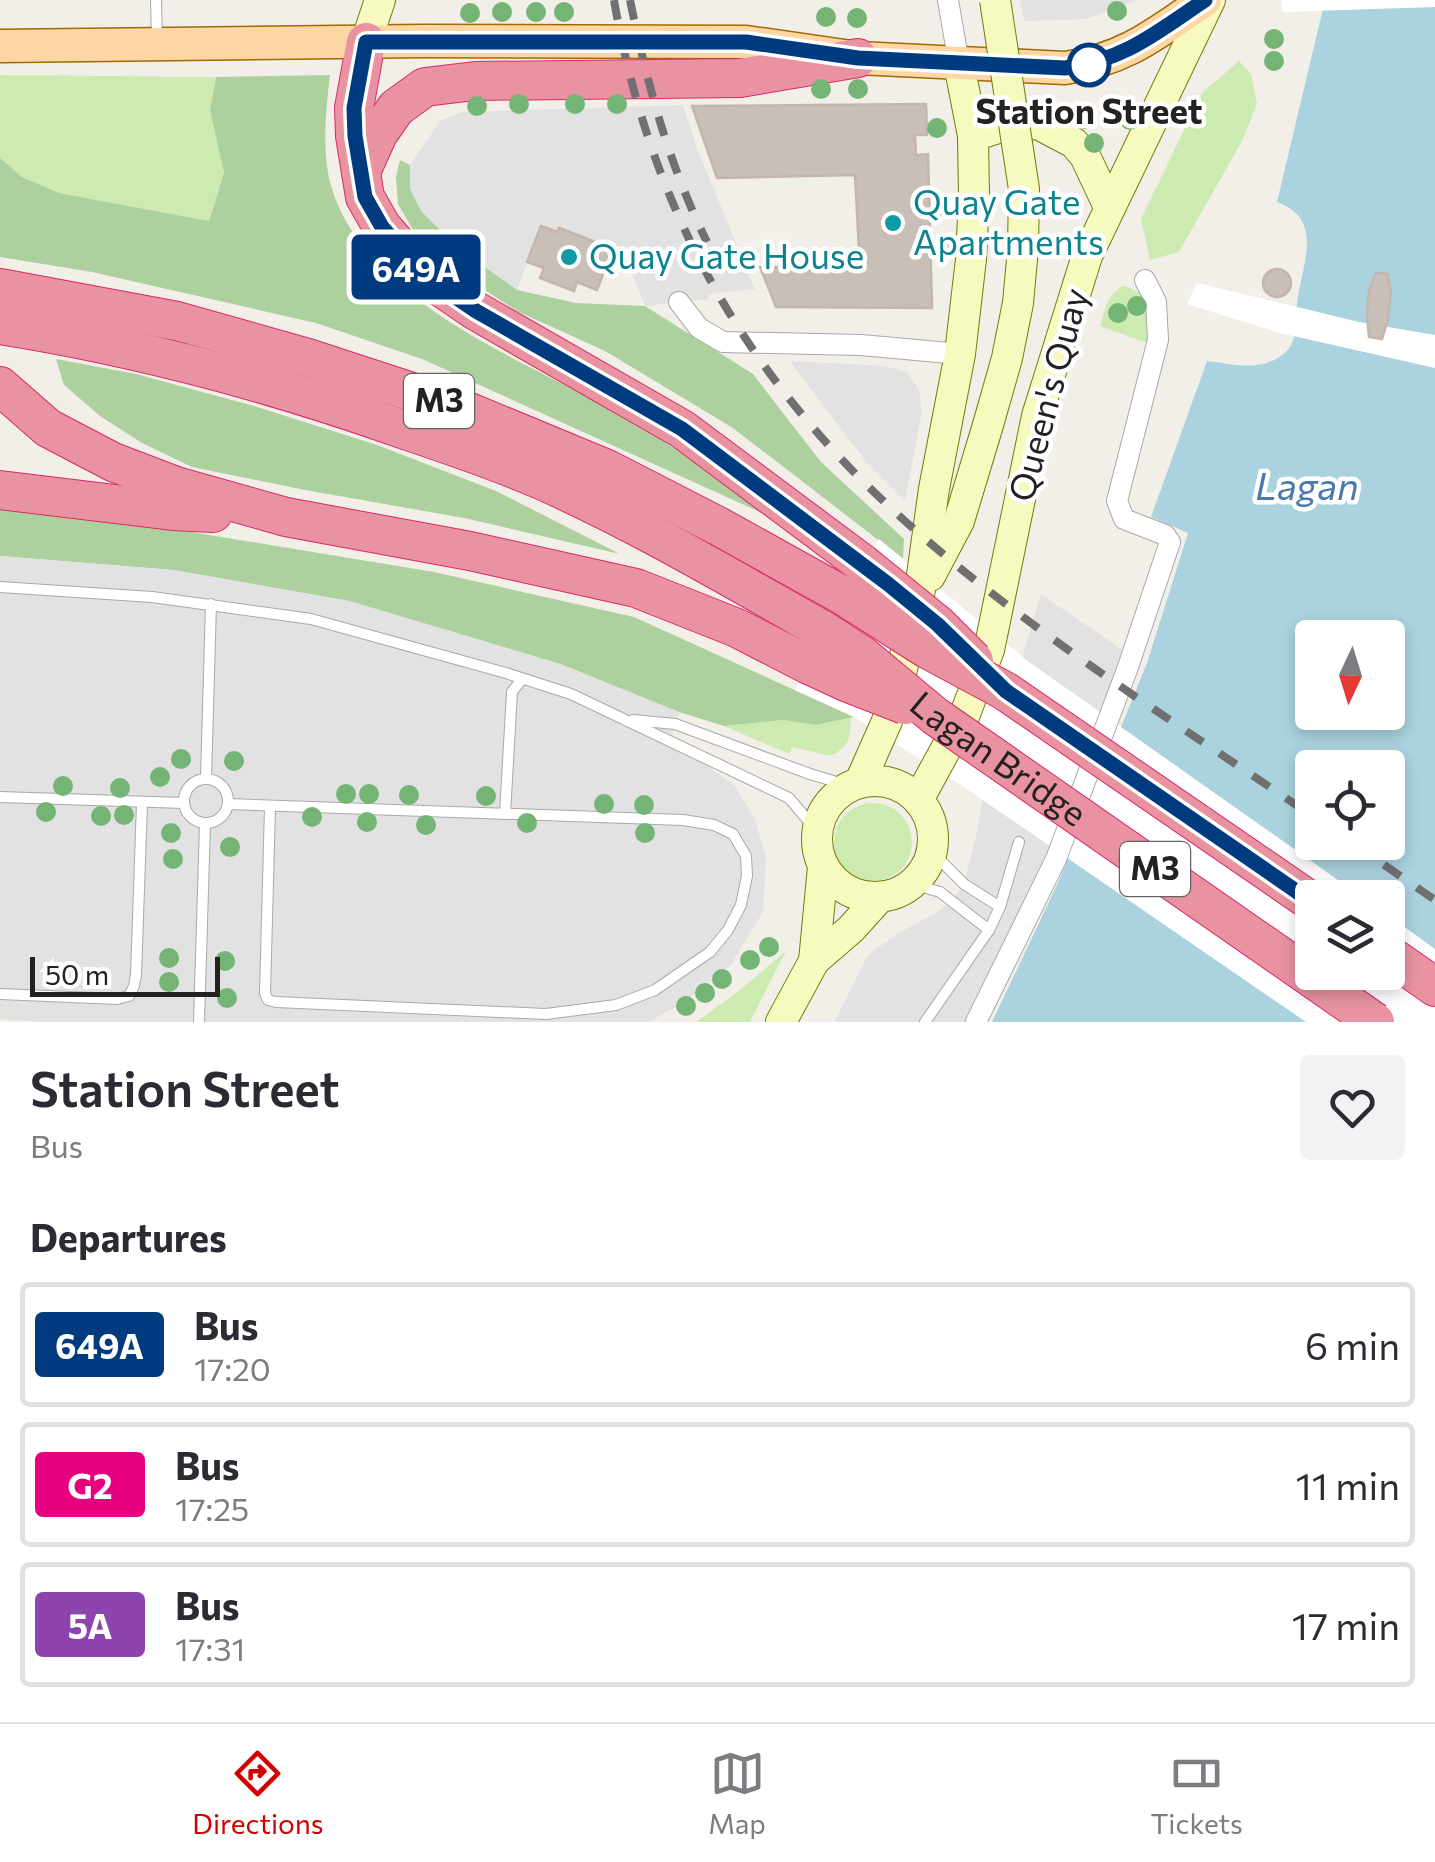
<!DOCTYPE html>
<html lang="en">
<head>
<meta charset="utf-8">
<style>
	body { margin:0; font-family:Commissioner,sans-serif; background:#f2f2f3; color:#2b2b33; height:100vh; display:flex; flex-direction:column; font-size:38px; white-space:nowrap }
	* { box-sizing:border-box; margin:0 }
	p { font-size:32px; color:#7c7c81 }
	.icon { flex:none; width:55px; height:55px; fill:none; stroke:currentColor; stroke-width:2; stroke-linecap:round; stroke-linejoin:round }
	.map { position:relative; height:1022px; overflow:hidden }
	.details { display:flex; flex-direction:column; background:#fff; flex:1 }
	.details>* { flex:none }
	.badge { padding:0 20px; border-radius:8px; font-size:35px; line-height:65px }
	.needle { width:65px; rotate:184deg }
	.fabs { position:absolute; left:1295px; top:620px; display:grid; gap:20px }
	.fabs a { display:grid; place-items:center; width:110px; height:110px; border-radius:10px; background:#fff; box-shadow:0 5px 15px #0003; font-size:50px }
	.scale { position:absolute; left:30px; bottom:25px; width:190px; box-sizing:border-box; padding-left:10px; border:5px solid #222; border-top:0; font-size:28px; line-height:35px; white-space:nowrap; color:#222; -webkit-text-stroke:8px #fff; paint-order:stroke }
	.map>.badge { position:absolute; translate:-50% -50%; box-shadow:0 0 0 5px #fff }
	h2 { padding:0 30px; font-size:38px; line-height:90px }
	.round { display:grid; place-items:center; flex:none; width:105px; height:105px; border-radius:10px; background:#f2f2f3 }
	.summary { display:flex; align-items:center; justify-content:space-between; height:170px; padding:0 30px }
	h1 { font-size:48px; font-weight:600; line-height:75px }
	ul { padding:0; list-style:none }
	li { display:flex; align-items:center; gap:30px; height:125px; margin:0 20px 15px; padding:0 10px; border:5px solid #e1e1e2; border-radius:10px }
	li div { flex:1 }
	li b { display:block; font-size:38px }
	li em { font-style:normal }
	li .badge { min-width:110px; font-weight:700; text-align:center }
	.dock { display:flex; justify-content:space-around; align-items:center; height:140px; border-top:2px solid #e1e1e2; background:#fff; font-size:28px; color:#7c7c81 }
	.dock a { display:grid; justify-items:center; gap:5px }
	.dock .current { color:#d40000 }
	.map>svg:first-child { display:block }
	.grass { fill:#cdebb0 }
	.forest { fill:#add19e }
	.parking { fill:#e2e2e2 }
	.water { fill:#aad3df; fill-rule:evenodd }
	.pier { fill:#fff }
	.building { fill:#c7bfb8; stroke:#c4b6ab; stroke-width:2.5 }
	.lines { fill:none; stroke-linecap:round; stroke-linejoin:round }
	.lane-casing { stroke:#a9a9a9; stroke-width:12 }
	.street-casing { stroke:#a9a9a9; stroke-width:22 }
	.secondary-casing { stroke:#707d05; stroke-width:32 }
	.primary-casing { stroke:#a06b00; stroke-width:35 }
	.highway-casing { stroke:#dc2a67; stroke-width:40 }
	.lane { stroke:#fff; stroke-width:10 }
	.street { stroke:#fff; stroke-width:20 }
	.secondary { stroke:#f7fabf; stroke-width:30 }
	.primary { stroke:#fcd6a4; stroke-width:32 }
	.highway { stroke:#e892a2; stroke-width:38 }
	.rail { stroke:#707070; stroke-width:8; stroke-dasharray:20 20; stroke-linecap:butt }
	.secondary-bridge-casing { stroke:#707d05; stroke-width:32; stroke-linecap:butt }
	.highway-bridge-casing { stroke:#dc2a67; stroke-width:40; stroke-linecap:butt }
	.secondary-bridge { stroke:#f7fabf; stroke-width:30 }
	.highway-bridge { stroke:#e892a2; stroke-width:38 }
	.tree { fill:#74b475 }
	.line-casing { stroke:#fff; stroke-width:22 }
	.line { stroke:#003b80; stroke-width:15 }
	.stop-dot { fill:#fff; stroke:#003b80; stroke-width:5 }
	.culture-dot { fill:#0f9aa8; stroke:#fff; stroke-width:4 }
	.labels { text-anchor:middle; stroke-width:9; stroke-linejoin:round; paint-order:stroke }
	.shield { fill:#fff; stroke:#646464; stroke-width:2.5 }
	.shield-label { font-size:32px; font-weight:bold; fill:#222 }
	.stop-label { font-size:35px; font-weight:bold; fill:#222; stroke:#fff }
	.culture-label { font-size:35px; fill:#0d838f; stroke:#fff; text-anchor:start }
	.street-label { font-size:35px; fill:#222; stroke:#fff }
	.water-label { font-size:38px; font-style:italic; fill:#4a7aab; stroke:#fff }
</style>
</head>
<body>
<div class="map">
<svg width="1435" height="1022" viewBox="0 0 1435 1022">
	<rect width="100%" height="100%" fill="#f2efe9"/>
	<g class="grass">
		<polygon points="1239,61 1251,74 1257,104 1242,141 1179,252 1150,260 1141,219 1202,93"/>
		<polygon points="0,75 216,77 210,110 224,173 209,221 59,193 22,177 0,158"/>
		<path d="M1123,286C1155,293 1152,317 1147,343L1100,326C1105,311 1107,294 1123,286Z"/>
		<path d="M851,718C850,738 850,747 830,756L792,747L789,754L724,726L783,720L816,725Z"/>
		<circle cx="873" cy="842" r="39"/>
		<polygon points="786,951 750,1022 696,1022 735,994"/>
	</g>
	<g class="forest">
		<path d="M330,75C326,109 321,155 332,189C367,299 511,355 605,406C661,435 711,475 762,513L422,359L316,323L92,272L0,257V158L22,177L59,193L209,221L224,173L210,110L216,77Z"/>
		<polygon points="400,160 410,165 410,189 517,290 576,303 645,306 753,374 821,462 904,539 903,559 733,428 605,351 519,312 444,264 416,235 398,204 396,177"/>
		<polygon points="56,359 136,374 254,406 377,445 496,491 620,554 464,518 305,490 192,467 142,443 100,416 64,385"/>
		<polygon points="0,508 143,524 434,572 634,617 854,717 816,725 783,720 724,726 679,712 560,664 349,601 173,570 0,556"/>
	</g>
	<g class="parking">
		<polygon points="1020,0 1136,0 1087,19 1024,21"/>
		<polygon points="683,105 698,151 755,289 708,294 708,299 645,306 632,273 611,253 591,245 592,240 560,228 558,232 541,226 517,290 458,248 421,211 410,189 410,165 441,120 463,112"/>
		<polygon points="790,361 884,366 907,372 919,390 922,411 905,501 867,463"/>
		<polygon points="0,556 173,570 349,601 560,664 679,712 669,746 705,764 735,786 754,817 766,856 763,912 731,965 681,1004 648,1022 44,1022 0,1019"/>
		<polygon points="1041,594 1124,651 1050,855 965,1022 834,1022 868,955 895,935 936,913 952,901 964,884 977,832 986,779"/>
	</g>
	<path class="water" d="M1325,0H1435V1022H992L1057,885L1147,663L1188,533L1151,517L1207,361C1232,364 1260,372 1282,355C1299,343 1295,323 1297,305C1300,268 1327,220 1277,202ZM1312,638H1388V712H1312ZM1312,768H1388V842H1312ZM1312,898H1388V972H1312Z"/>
	<g class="pier">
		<polygon points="1281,0 1435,0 1435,7 1282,12"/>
		<polygon points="1197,283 1359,322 1435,335 1435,368 1280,333 1187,304"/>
		<polygon points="879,539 1029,662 1362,897 1312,898 1312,972 1388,972 1388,915 1435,949 1435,1022 1306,1022 961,785 854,717 795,690 832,612"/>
	</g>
	<g class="building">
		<polygon points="926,104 927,135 915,135 916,155 928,154 932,308 776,307 760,267 860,268 855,175 717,178 692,106"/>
		<polygon points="541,226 558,232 559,228 593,241 591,245 611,253 597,290 577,282 574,291 540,278 544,268 527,262"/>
		<circle cx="1277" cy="283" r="14"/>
		<polygon points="1376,273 1388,274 1391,293 1388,319 1382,339 1369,337 1367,316 1369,290"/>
	</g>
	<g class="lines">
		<g class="lane-casing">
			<g id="lane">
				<polyline points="156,0 157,40"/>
				<polyline points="0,587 152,597 311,619 506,673 571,694 789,798 817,831"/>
				<polyline points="633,720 675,724 810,774 850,786"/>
				<circle cx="206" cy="801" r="22"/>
				<polyline points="206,779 211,604"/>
				<polyline points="0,797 184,803"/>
				<polyline points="229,804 683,820 714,825 733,834 746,856 747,876 741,905 728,930 710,952 655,990 616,1005 546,1014 276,1002 268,1000 265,993 270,807"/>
				<polyline points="505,814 512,692 522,679"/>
				<polyline points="932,852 964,884 1000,907"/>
				<polyline points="913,884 940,892 989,930"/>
				<polyline points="0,994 117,999 129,996 134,986 136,975 142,803"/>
				<polyline points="199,1022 205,824"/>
				<polyline points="925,1022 989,930 1000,907 1019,842"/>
			</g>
		</g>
		<g class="street-casing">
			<g id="street">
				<polyline points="948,0 959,64"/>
				<polyline points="679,302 699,328 723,342 861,345 960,354"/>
				<polyline points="976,1022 1056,859 1128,667 1170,542 1165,535 1124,519 1117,501 1158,340 1156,302 1145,280"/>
			</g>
		</g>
		<g class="secondary-casing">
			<g id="secondary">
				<polyline points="366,42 380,0"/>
				<polyline points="973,136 1017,122 1040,125 1074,143 1085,156 1109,207"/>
				<polyline points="930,576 959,521 988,425 1007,358 1018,303 1023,249"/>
				<circle cx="875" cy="839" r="58"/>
				<polyline points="860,782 887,721 902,669 919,596 934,489 960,354 971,259 974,196 973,136 959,64"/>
				<polyline points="918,800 965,714 989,650 1037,416 1087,256 1210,0"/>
				<polyline points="814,961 823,867"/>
				<polyline points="781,1022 814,961 851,929 879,898"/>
			</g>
		</g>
		<g class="primary-casing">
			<path id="primary" d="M0,46L423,41L746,42L858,58L1065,68C1125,60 1157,33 1205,0"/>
		</g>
		<g class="highway-casing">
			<g id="highway">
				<polyline points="366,42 354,108 355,136 365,197 382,227 426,277 476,311 682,429 863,564"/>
				<polyline points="361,172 378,134 396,108 425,87 475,81 740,78 858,58"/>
				<polyline points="0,288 177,321 308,358 455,406 607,469 718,526 842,595"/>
				<path d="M0,325C138,347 273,383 405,430C450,445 497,461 541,480C638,523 730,578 823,630"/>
				<polyline points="0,386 48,428 113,462 176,486 286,517 470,551 636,588 737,628 807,664"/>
				<polyline points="0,490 173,511 213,513"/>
				<polyline points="1388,954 1435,987"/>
			</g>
		</g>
		<use href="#lane" class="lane"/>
		<use href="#street" class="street"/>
		<use href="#secondary" class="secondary"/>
		<use href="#primary" class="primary"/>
		<use href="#highway" class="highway"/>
		<g class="rail">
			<path d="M614,0C645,180 721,334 848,466C980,603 1156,708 1312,816"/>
			<path d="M630,0C647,84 669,165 707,242"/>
			<polyline points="1351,842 1435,900"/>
		</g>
		<g class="secondary-bridge-casing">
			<polyline id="secondary-bridge" points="995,0 1024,189 1023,249"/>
		</g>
		<g class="highway-bridge-casing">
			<g id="highway-bridge">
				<polyline points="863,564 937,624 974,661"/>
				<polyline points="842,595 927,649 1005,691 1312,902"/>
				<path id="s1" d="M823,630L863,656L935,716L1375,1022"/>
				<polyline points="807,664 846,682 905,705"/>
			</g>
		</g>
		<use href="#secondary-bridge" class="secondary-bridge"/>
		<use href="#highway-bridge" class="highway-bridge"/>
	</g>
	<g class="tree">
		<circle cx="1117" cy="11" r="10"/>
		<circle cx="502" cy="12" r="10"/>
		<circle cx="536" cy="12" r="10"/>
		<circle cx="564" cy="12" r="10"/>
		<circle cx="470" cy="13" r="10"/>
		<circle cx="826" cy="17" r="10"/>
		<circle cx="857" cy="18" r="10"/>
		<circle cx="1274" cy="39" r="10"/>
		<circle cx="1274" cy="61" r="10"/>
		<circle cx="821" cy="89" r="10"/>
		<circle cx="858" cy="89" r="10"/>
		<circle cx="519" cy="104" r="10"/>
		<circle cx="575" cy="104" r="10"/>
		<circle cx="617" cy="104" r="10"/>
		<circle cx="477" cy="106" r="10"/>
		<circle cx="1084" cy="119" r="10"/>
		<circle cx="1130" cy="120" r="10"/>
		<circle cx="937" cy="128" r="10"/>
		<circle cx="1094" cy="143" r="10"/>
		<circle cx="946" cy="208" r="10"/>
		<circle cx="944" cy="246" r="10"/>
		<circle cx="1137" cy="306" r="10"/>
		<circle cx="1118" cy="313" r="10"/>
		<circle cx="181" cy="759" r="10"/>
		<circle cx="234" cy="761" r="10"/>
		<circle cx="160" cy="777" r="10"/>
		<circle cx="63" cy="786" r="10"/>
		<circle cx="120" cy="788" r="10"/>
		<circle cx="346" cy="794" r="10"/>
		<circle cx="369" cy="794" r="10"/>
		<circle cx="409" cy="795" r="10"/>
		<circle cx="486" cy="796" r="10"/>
		<circle cx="604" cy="804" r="10"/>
		<circle cx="644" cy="805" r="10"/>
		<circle cx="46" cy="812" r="10"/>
		<circle cx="124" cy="815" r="10"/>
		<circle cx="101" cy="816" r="10"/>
		<circle cx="312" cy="817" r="10"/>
		<circle cx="367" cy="822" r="10"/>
		<circle cx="527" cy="823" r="10"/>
		<circle cx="426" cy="825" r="10"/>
		<circle cx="171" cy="833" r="10"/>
		<circle cx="645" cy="833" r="10"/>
		<circle cx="230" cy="847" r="10"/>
		<circle cx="173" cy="859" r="10"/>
		<circle cx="769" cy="947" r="10"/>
		<circle cx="169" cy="958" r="10"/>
		<circle cx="750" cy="960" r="10"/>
		<circle cx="225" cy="961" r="10"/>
		<circle cx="722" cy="979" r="10"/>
		<circle cx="169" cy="982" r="10"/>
		<circle cx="705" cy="993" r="10"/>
		<circle cx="227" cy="998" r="10"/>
		<circle cx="686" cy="1006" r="10"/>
	</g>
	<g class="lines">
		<g class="line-casing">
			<path id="line" d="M1205,0C1157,32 1125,60 1065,68L858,58L746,42H366L354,108L355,136L365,197L382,227L426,277L476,311L682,429L888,584L937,624L1006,691L1312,902"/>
		</g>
		<use href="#line" class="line"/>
	</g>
	<circle class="stop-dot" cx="1089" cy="65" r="20"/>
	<g class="culture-dot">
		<circle cx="893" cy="223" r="10"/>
		<circle cx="569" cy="257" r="10"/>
	</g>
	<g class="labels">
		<g class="shield">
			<rect x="404" y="374" width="70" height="54" rx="8"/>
			<rect x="1120" y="842" width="70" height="54" rx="8"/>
		</g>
		<g class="shield-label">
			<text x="439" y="412">M3</text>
			<text x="1155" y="880">M3</text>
		</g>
		<g class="stop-label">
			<text x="1089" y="124">Station Street</text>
		</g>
		<g class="culture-label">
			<text x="913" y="215">Quay Gate<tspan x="913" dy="40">Apartments</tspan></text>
			<text x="589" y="269">Quay Gate House</text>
		</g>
		<g class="street-label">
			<text transform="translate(1049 395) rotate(-75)" y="12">Queen's Quay</text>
			<text dy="12" stroke="none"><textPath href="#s1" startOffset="218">Lagan Bridge</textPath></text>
		</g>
		<g class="water-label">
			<text x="1307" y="500">Lagan</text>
		</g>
	</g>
</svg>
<div class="fabs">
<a><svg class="needle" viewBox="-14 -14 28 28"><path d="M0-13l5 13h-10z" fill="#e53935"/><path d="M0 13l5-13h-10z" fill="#7c7c81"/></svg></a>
<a><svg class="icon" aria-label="locate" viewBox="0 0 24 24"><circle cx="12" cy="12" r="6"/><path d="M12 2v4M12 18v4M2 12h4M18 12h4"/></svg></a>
<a><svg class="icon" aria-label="layers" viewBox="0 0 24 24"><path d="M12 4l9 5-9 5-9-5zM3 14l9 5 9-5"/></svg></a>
</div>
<div class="scale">50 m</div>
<b class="badge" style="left:416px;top:267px;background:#003b80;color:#fff">649A</b>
</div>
<section class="details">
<div class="summary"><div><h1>Station Street</h1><p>Bus</p></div><a class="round"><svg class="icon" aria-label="heart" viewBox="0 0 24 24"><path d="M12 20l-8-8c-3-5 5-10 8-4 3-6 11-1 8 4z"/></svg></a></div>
<h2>Departures</h2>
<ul>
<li><span class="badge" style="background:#003b80;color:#fff">649A</span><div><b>Bus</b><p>17:20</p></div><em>6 min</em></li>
<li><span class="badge" style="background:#e6007e;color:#fff">G2</span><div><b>Bus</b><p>17:25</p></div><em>11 min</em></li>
<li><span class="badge" style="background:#8e44ad;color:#fff">5A</span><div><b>Bus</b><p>17:31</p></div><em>17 min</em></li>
</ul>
</section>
<nav class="dock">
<a class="current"><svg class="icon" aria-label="directions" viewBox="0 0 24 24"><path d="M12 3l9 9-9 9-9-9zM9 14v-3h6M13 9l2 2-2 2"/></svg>Directions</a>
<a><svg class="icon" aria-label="map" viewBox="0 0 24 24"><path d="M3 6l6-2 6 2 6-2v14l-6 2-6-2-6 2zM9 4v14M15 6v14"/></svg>Map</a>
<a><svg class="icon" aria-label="tickets" viewBox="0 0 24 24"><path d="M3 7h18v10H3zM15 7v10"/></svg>Tickets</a>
</nav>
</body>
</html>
